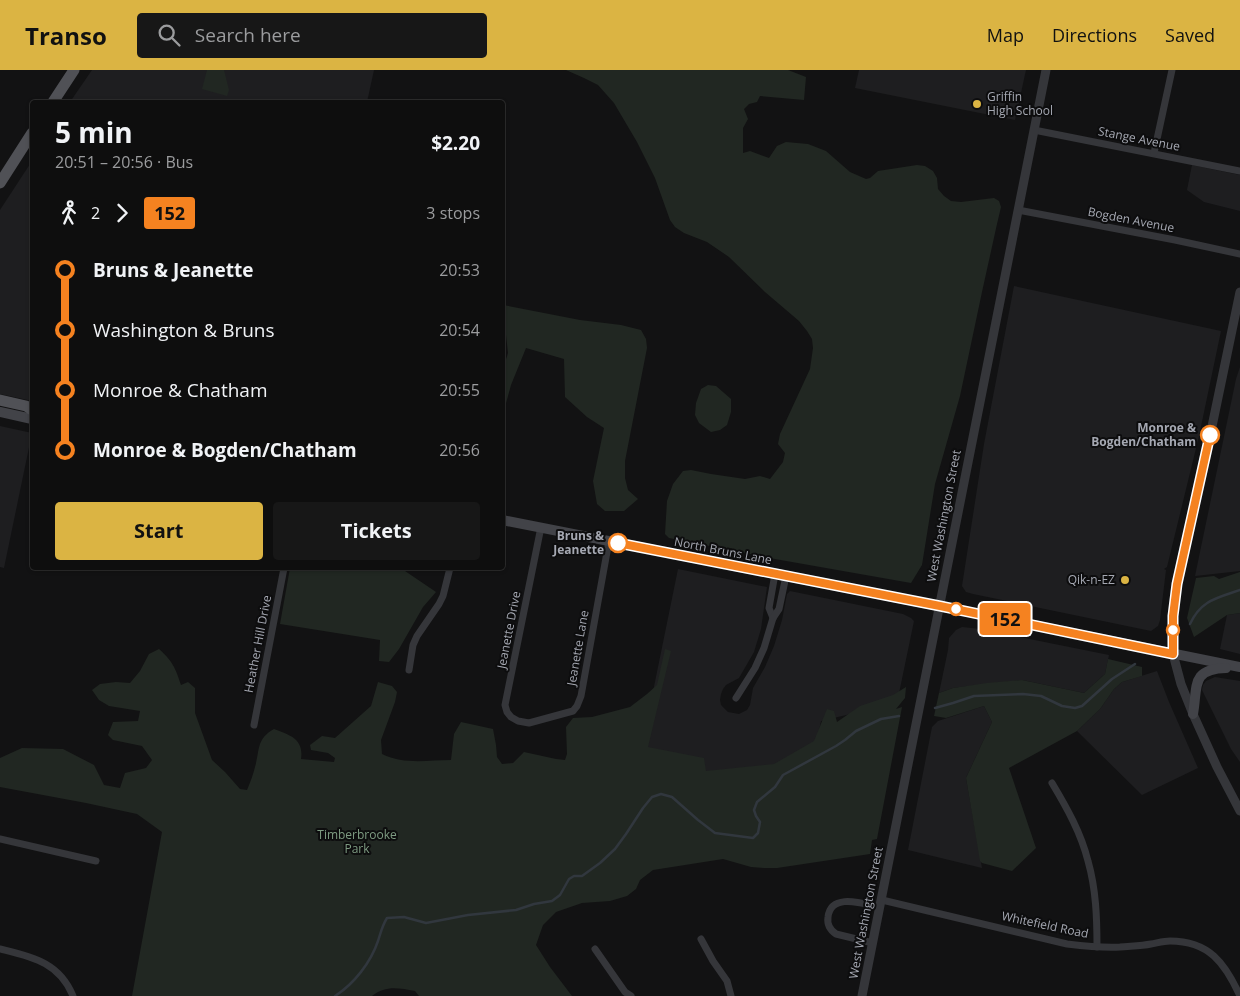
<!DOCTYPE html>
<html lang="en">
<head>
<meta charset="utf-8">
<style>
	body { margin:0; font-family:"Open Sans",sans-serif; background:#171717; color:#f1f3f6; height:100vh; display:flex; flex-direction:column; font-size:19px; white-space:nowrap }
	* { box-sizing:border-box; margin:0 }
	p { font-size:16px; color:#9b9c9e }
	.icon { flex:none; width:28px; height:28px; fill:none; stroke:currentColor; stroke-width:2; stroke-linecap:round; stroke-linejoin:round }
	.map { position:relative; flex:1; overflow:hidden }
	.panel { position:absolute; left:30px; top:30px; width:475px; height:470px; display:flex; flex-direction:column; background:#0e0e0e; border-radius:5px; box-shadow:0 1px 4px #0004,0 0 0 1px #2e2e2e }
	.panel>* { flex:none }
	.badge { padding:0 10px; border-radius:4px; font-size:18px; line-height:32px }
	.map>.badge { position:absolute; translate:-50% -50%; box-shadow:0 0 0 2px #fff }
	.legs { display:flex; align-items:center; gap:8px; height:55px; padding:0 25px; font-size:16px }
	.legs p { margin-inline-start:auto }
	.headline { display:flex; align-items:center; justify-content:space-between; height:85px; padding:0 25px }
	h1 { font-size:28px; font-weight:700; line-height:38px }
	.primary-button { display:flex; gap:10px; margin-top:auto; padding:10px 25px }
	.primary-button a { flex:1; height:58px; border-radius:5px; background:#dbb443; color:#111; font-size:20px; font-weight:700; line-height:58px; text-align:center }
	.primary-button a+a { background:#171717; color:#f1f3f6 }
	ul { padding:0 25px; list-style:none }
	li { display:flex; align-items:center; gap:18px; height:60px; font-size:19px }
	li i { display:grid; place-items:center; width:8px; height:100%; margin:0 6px; background:currentColor }
	li i::after { content:''; width:12px; height:12px; margin:-6px; border:4px solid; border-radius:50%; background:#0e0e0e }
	li p { margin-inline-start:auto }
	li:first-child i { background:linear-gradient(#0000 50%,currentColor 0) }
	li:last-child i { background:linear-gradient(currentColor 50%,#0000 0) }
	header { display:flex; align-items:center; gap:30px; box-sizing:border-box; height:70px; padding:0 25px; background:#dbb443; color:#111 }
	header strong { font-size:24px }
	nav { display:flex; gap:28px; margin-inline-start:auto; font-size:18px }
	.search { width:350px; height:45px; background:#171717; display:flex; align-items:center; gap:12px; box-sizing:border-box; padding:0 18px; border-radius:5px; color:#9b9c9e; font-size:19px }
	.map>svg:first-child { display:block }
	.built { fill:#1e1e20 }
	.green { fill:#212722 }
	.lines { fill:none; stroke-linecap:round; stroke-linejoin:round }
	.stream { stroke:#31373e; stroke-width:2.5 }
	.minor { stroke:#35363a; stroke-width:7 }
	.tertiary { stroke:#35363a; stroke-width:9 }
	.secondary { stroke:#424348; stroke-width:10 }
	.primary { stroke:#505156; stroke-width:11 }
	.line-1-casing { stroke:#fff; stroke-width:11 }
	.line-1 { stroke:#f58220; stroke-width:8 }
	.poi-dot { fill:#dbb443; stroke:#0d0d0e; stroke-width:2 }
	.stop-1-dot { fill:#fff; stroke:#f58220; stroke-width:2.5 }
	.labels { text-anchor:middle; stroke-width:4; stroke-linejoin:round; paint-order:stroke }
	.poi-label { font-size:12px; fill:#a5a8b2; stroke:#0d0d0e; text-anchor:start }
	.street-label { font-size:12px; fill:#a5a8b2; stroke:#0d0d0e }
	.stop-label { font-size:12px; font-weight:bold; fill:#a5a8b2; stroke:#0d0d0e; text-anchor:end }
	.park-label { font-size:12px; fill:#7e9b82; stroke:#0d0d0e }
</style>
</head>
<body>
<header>
<strong>Transo</strong>
<div class="search"><svg class="icon" aria-label="search" viewBox="0 0 24 24"><circle cx="10" cy="10" r="6"/><path d="M15 15l6 6"/></svg>Search here</div>
<nav><a>Map</a><a>Directions</a><a>Saved</a></nav>
</header>
<div class="map">
<svg width="1240" height="926" viewBox="0 0 1240 926">
	<rect width="100%" height="100%" fill="#121213"/>
	<g class="built">
		<polygon points="92,0 374,0 367,32 70,32"/>
		<polygon points="859,0 1026,0 1015,50 855,18"/>
		<polygon points="32,91 32,331 0,324 0,140"/>
		<polygon points="1192,95 1240,105 1240,141 1204,132 1187,120"/>
		<polygon points="1014,216 1221,261 1199,366 1167,497 1164,499 1166,500 1160,550 1158,556 1151,561 973,524 966,522 962,516 984,374"/>
		<polygon points="1240,297 1240,501 1195,506 1236,309"/>
		<polygon points="0,356 32,363 4,498 0,497"/>
		<polygon points="678,499 767,517 761,559 754,582 739,608 726,615 723,619 721,624 720,630 721,635 728,642 739,644 747,640 750,635 753,618 765,597 774,576 782,550 787,524 790,521 903,544 911,548 914,551 897,633 821,651 817,672 777,695 699,706 638,695"/>
		<polygon points="1240,543 1240,584 1220,579 1227,545"/>
		<polygon points="962,557 980,559 1109,585 1105,604 1084,623 1022,610 953,618 939,623 948,580 949,568 956,560"/>
		<polygon points="1157,601 1169,632 1198,698 1142,725 1077,661 1100,639 1114,619 1122,612"/>
		<polygon points="1215,607 1240,611 1240,692 1231,679 1202,620 1203,615 1206,611"/>
		<polygon points="984,636 992,652 966,708 982,798 908,780 932,657 938,651"/>
	</g>
	<g class="green">
		<polygon points="207,0 224,0 229,20 227,26 202,19"/>
		<polygon points="566,0 788,0 806,7 804,30 760,26 757,32 749,34 744,39 748,49 743,58 743,83 750,81 769,88 777,76 786,72 808,74 826,81 850,102 866,109 870,108 878,101 917,95 925,96 933,101 937,108 938,119 944,126 951,131 961,132 994,128 999,131 1001,137 997,154 982,222 960,326 935,414 922,495 911,513 775,489 669,468 665,464 667,431 673,414 683,401 691,400 711,404 745,409 760,406 770,409 783,392 785,383 778,374 780,364 810,299 813,278 812,269 807,261 799,251 765,222 729,187 707,172 684,163 675,157 670,150 655,108 637,72 614,33 598,15 584,8"/>
		<polygon points="503,235 580,250 621,255 641,260 646,269 647,278 625,391 625,408 628,420 638,429 624,441 605,441 597,434 593,411 604,358 587,347 565,327 564,289 526,278 511,315 503,344 503,299 508,283 506,265 503,263"/>
		<polygon points="708,315 716,316 731,329 731,342 727,355 720,360 711,362 699,353 695,345 696,333 701,319"/>
		<polygon points="290,498 395,498 405,501 436,522 423,537 399,579 389,592 379,591 380,570 280,554"/>
		<polygon points="1240,502 1240,543 1227,545 1194,567 1187,548 1196,508 1214,506 1219,509"/>
		<path d="M159,579C173,592 175,597 181,615L188,612L195,618V643L212,690L225,702L240,719L247,720C250,713 253,705 255,697C260,680 256,669 274,659C290,665 304,669 301,689L334,692L335,688L328,683L311,680L310,675L322,666L335,668L371,636L378,612L392,616L397,622L395,632L381,670L382,684C404,695 428,690 451,690L454,664L461,652L493,659L496,675L497,687L502,694L513,693L524,682L556,689L565,690L567,684L566,657L573,648L592,647L630,637L647,624L657,615L665,579L671,581L648,677L704,688L706,701L774,694L814,671L827,639L834,641L837,652L860,636L893,625L906,617L905,628L896,639L902,637L877,769L872,770L870,784L777,798H764L751,797L723,789L653,800L640,810L636,819L627,826L610,831L582,833L556,842L543,855L536,875L550,897L572,926H419L415,921C398,918 386,915 372,926H132L162,762L137,744L86,733L0,717V688L22,678L63,679L94,695L104,715L120,718L125,703L146,698L152,690L142,676L113,670L108,665L113,652L138,651L140,641L109,636L99,630L92,620L100,614L116,612L130,613L140,601L149,584Z"/>
		<polygon points="1108,589 1142,597 1142,606 1122,612 1114,619 1100,639 1077,661 1009,698 1036,778 1012,801 982,793 980,791 966,708 992,652 984,636 946,648 934,646 939,623 953,618 987,613 1022,610 1084,623 1105,604"/>
	</g>
	<g class="lines">
		<g class="stream">
			<path d="M1190,554C1201,530 1217,528 1240,520"/>
			<polyline points="935,638 953,633 974,626 1023,624 1041,626 1062,636 1075,638 1082,636 1112,609 1135,594"/>
			<path d="M335,926C354,914 371,892 378,871C381,862 382,856 387,848L404,847L426,853L468,845L516,840L534,834L552,831L560,825L569,809L574,806H582L600,793L615,779L626,764L643,738L652,727L661,724L672,727L698,750L715,763L753,768L758,763L760,752L756,746L754,740L757,732L775,717L783,705L836,676L845,670L856,661L881,649L899,646"/>
		</g>
		<g class="minor">
			<polyline points="1034,60 1240,101"/>
			<polyline points="1154,83 1172,0"/>
			<polyline points="1018,140 1175,170 1240,184"/>
			<polyline points="541,457 505,635 507,642 511,647 518,651 529,653 573,641 577,636 581,626 609,471"/>
			<polyline points="773,548 769,538 775,504"/>
			<polyline points="409,600 413,575 417,566 439,534 443,526 450,498"/>
			<polyline points="736,628 755,598 764,578 773,548 779,539 786,506"/>
			<polyline points="254,655 284,498"/>
			<path d="M1052,713C1067,738 1081,763 1088,791C1096,819 1097,848 1097,877"/>
			<polyline points="0,769 96,791"/>
			<path d="M882,830L1067,874C1084,876 1102,878 1120,877C1130,876 1141,876 1151,874C1157,873 1164,871 1170,871C1209,871 1225,893 1240,926"/>
			<polyline points="701,869 713,891 727,911 731,926"/>
			<path d="M873,873L836,864C830,860 827,854 828,847C831,822 864,834 880,837"/>
			<path d="M0,879C32,887 59,892 73,926"/>
			<polyline points="595,879 625,922 631,926"/>
		</g>
		<g class="tertiary">
			<polyline points="1240,222 1210,366 1178,510 1173,546 1173,584 1181,614 1193,644 1217,697 1240,741"/>
			<polyline points="862,926 1046,0"/>
		</g>
		<g class="secondary">
			<polyline points="0,342 32,349"/>
			<polyline points="502,450 939,536 1240,597"/>
			<path d="M1193,644C1198,617 1190,599 1226,598"/>
		</g>
		<g class="primary">
			<polyline points="53,32 74,0"/>
			<polyline points="0,113 32,63"/>
			<polyline points="0,330 26,336 32,340"/>
		</g>
	</g>
	<g class="lines">
		<g class="line-1-casing">
			<polyline id="line-1" points="618,473 940,536 1173,584 1173,546 1177,514 1210,365"/>
		</g>
		<use href="#line-1" class="line-1"/>
	</g>
	<g class="poi-dot">
		<circle cx="977" cy="34" r="5"/>
		<circle cx="1125" cy="510" r="5"/>
	</g>
	<g class="stop-1-dot">
		<circle cx="1210" cy="365" r="9"/>
		<circle cx="618" cy="473" r="9"/>
		<circle cx="956" cy="539" r="6"/>
		<circle cx="1173" cy="560" r="6"/>
	</g>
	<g class="labels">
		<g class="poi-label">
			<text x="987" y="31">Griffin<tspan x="987" dy="14">High School</tspan></text>
			<text x="1115" y="514" text-anchor="end">Qik-n-EZ</text>
		</g>
		<g class="street-label">
			<text transform="translate(1139 69) rotate(11)" y="4">Stange Avenue</text>
			<text transform="translate(1131 150) rotate(11)" y="4">Bogden Avenue</text>
			<text transform="translate(944 446) rotate(-79)" y="4">West Washington Street</text>
			<text transform="translate(723 481) rotate(11)" y="4">North Bruns Lane</text>
			<text transform="translate(509 560) rotate(-79)" y="4">Jeanette Drive</text>
			<text transform="translate(258 574) rotate(-79)" y="4">Heather Hill Drive</text>
			<text transform="translate(578 578) rotate(-80)" y="4">Jeanette Lane</text>
			<text transform="translate(866 843) rotate(-79)" y="4">West Washington Street</text>
			<text transform="translate(1045 855) rotate(12)" y="4">Whitefield Road</text>
		</g>
		<g class="stop-label">
			<text x="1196" y="362">Monroe &amp;<tspan x="1196" dy="14">Bogden/Chatham</tspan></text>
			<text x="604" y="470">Bruns &amp;<tspan x="604" dy="14">Jeanette</tspan></text>
		</g>
		<g class="park-label">
			<text x="357" y="769">Timberbrooke<tspan x="357" dy="14">Park</tspan></text>
		</g>
	</g>
</svg>
<b class="badge" style="left:1005px;top:549px;background:#f58220;color:#111">152</b>
<section class="panel">
<div class="headline"><div><h1>5 min</h1><p>20:51 – 20:56 · Bus</p></div><b>$2.20</b></div>
<div class="legs"><svg class="icon" aria-label="walk" viewBox="0 0 24 24"><circle cx="13" cy="4" r="2"/><path d="M13 8l-2 6 4 7M11 14l-3 7M7 12l3-4h3l4 4"/></svg>2<svg class="icon" aria-label="forward" viewBox="0 0 24 24"><path d="M9 5l7 7-7 7"/></svg><b class="badge" style="background:#f58220;color:#111">152</b><p>3 stops</p></div>
<ul>
<li><i style="color:#f58220"></i><b>Bruns &amp; Jeanette</b><p>20:53</p></li>
<li><i style="color:#f58220"></i><span>Washington &amp; Bruns</span><p>20:54</p></li>
<li><i style="color:#f58220"></i><span>Monroe &amp; Chatham</span><p>20:55</p></li>
<li><i style="color:#f58220"></i><b>Monroe &amp; Bogden/Chatham</b><p>20:56</p></li>
</ul>
<div class="primary-button"><a>Start</a><a>Tickets</a></div>
</section>
</div>
</body>
</html>
